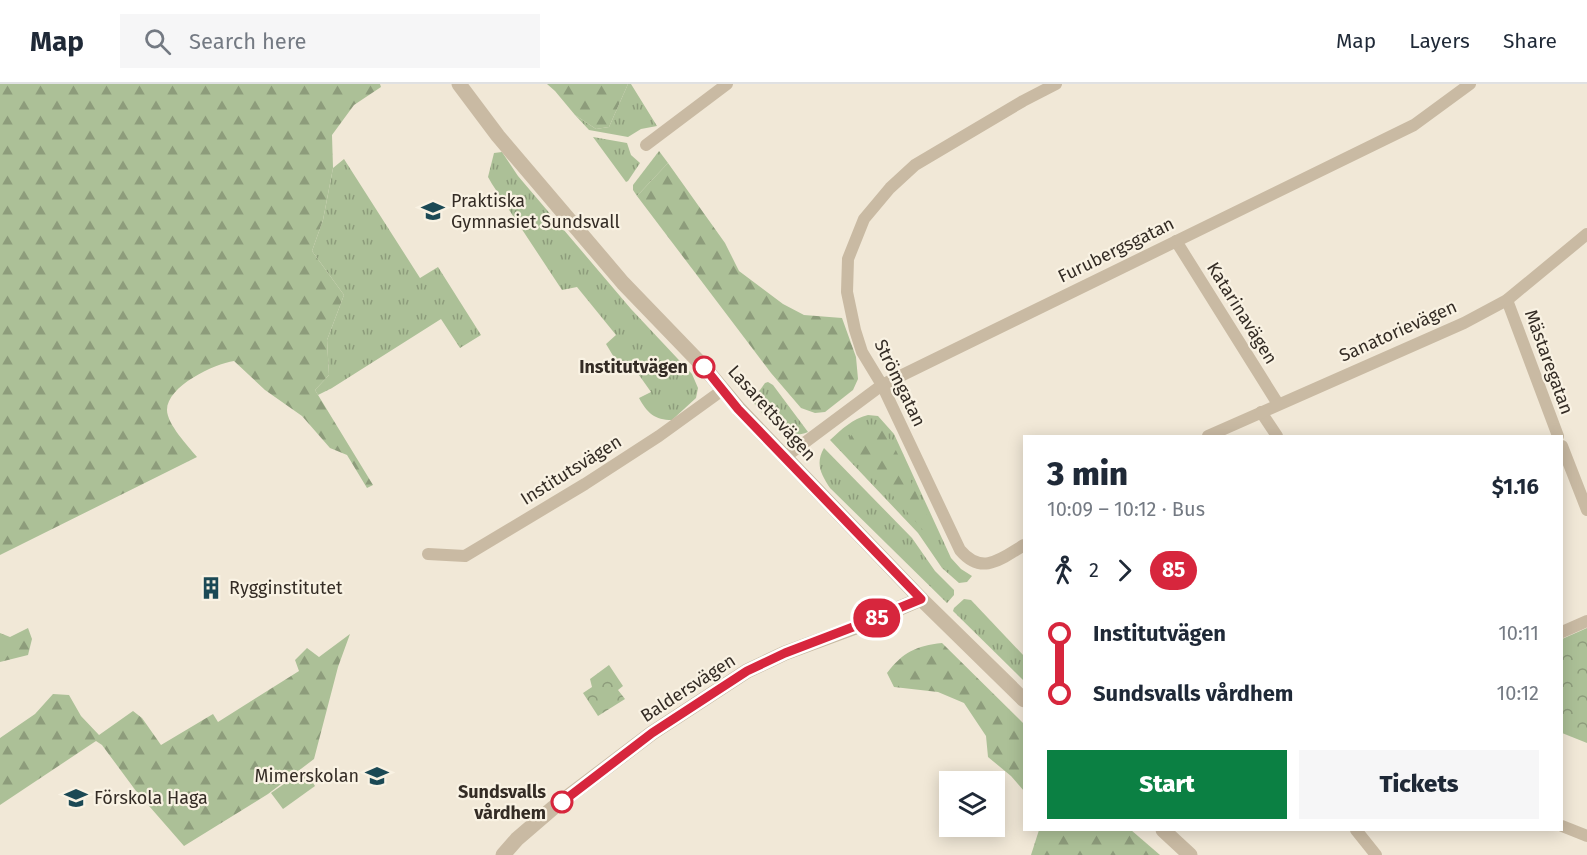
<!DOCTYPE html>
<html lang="en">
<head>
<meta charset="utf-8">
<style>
	body { margin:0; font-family:"Fira Sans",sans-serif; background:#f6f6f7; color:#1f2937; height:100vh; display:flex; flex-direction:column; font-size:22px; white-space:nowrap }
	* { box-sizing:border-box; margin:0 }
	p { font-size:20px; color:#747a83 }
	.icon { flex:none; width:33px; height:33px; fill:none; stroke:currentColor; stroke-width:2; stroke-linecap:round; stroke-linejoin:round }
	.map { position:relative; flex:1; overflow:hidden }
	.drawer { position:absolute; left:1023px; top:351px; width:540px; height:396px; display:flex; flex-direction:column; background:#fff; border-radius:0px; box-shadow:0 3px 15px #0003 }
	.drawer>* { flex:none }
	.badge { padding:0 12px; border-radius:20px; font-size:21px; line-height:39px }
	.fabs { position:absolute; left:939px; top:687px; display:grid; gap:12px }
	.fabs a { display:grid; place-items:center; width:66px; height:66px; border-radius:0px; background:#fff; box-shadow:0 3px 15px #0003; font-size:30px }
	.map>.badge { position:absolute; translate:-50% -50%; box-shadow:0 0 0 3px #fff }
	.legs { display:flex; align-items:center; gap:9px; height:66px; padding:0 24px; font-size:20px }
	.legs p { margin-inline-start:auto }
	.headline { display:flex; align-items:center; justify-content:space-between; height:102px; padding:0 24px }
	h1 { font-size:33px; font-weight:800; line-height:45px }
	.button { display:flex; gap:12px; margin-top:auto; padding:12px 24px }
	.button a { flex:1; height:69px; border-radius:0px; background:#0b8043; color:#fff; font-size:24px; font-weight:800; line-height:69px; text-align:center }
	.button a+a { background:#f6f6f7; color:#1f2937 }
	ul { padding:0 24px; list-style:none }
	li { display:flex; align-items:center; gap:21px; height:60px; font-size:22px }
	li i { display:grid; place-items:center; width:9px; height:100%; margin:0 8px; background:currentColor }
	li i::after { content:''; width:15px; height:15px; margin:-8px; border:4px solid; border-radius:50%; background:#fff }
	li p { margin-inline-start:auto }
	li:first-child i { background:linear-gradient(#0000 50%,currentColor 0) }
	li:last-child i { background:linear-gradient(currentColor 50%,#0000 0) }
	header { display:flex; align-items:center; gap:36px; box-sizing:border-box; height:84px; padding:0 30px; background:#fff; border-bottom:2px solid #e0e1e3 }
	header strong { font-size:28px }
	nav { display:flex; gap:33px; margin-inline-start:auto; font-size:21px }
	.search { width:420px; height:54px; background:#f6f6f7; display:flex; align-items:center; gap:15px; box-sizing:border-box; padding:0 21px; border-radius:0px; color:#747a83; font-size:22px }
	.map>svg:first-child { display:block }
	.grass { fill:url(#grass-tufts) }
	.forest { fill:url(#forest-firs) }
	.park { fill:url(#park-crowns) }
	.pitch { fill:#acc097 }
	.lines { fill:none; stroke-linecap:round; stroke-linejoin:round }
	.minor { stroke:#c9baa3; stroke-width:12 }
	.tertiary { stroke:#c9baa3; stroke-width:15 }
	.line-1-casing { stroke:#fff; stroke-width:14 }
	.line-1 { stroke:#d7263d; stroke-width:9 }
	.stop-1-dot { fill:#fff; stroke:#d7263d; stroke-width:3 }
	.labels { text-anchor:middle; stroke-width:4.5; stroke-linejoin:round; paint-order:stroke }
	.poi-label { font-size:18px; fill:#342c25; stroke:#f9f2e3; text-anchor:start }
	.street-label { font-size:18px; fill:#342c25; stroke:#f9f2e3 }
	.stop-label { font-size:18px; font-weight:bold; fill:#342c25; stroke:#f9f2e3; text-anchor:end }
</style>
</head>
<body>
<header>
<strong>Map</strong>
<div class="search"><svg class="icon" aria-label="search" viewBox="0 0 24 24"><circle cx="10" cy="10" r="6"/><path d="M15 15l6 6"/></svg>Search here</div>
<nav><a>Map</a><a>Layers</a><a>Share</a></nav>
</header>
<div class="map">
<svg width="1587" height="771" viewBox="0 0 1587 771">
	<defs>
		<pattern id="grass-tufts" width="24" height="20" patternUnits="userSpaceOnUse" patternTransform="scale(1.5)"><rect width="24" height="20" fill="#acc097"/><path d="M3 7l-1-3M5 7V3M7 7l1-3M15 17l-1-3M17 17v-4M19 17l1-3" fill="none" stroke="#8d9c7b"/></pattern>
		<pattern id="forest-firs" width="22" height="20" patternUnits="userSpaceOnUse" patternTransform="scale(1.5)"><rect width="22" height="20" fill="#acc097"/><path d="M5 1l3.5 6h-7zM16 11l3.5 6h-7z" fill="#8d9c7b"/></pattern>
		<pattern id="park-crowns" width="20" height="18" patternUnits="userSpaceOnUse" patternTransform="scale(1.5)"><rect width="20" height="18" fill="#acc097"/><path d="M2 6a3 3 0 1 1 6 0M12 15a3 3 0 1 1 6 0" fill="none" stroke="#8d9c7b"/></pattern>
	</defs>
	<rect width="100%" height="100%" fill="#f1e8d7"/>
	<g class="grass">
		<polygon points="628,0 631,0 657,42 641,45 628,53 589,46 575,31 596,45 609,43"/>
		<polygon points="593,53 627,59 631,71 640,79 628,97 626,98"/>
		<polygon points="659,67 668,79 637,112 633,106 633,101"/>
		<path d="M502,68L518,92L631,225L692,290L698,304L696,314L672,336C655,336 647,329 639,314L651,308L634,284L624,290L606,260L616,251L577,203L562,206L492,100L488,93L494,69Z"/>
		<polygon points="344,75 420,194 438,183 481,251 460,264 441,235 332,304 318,311 315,306 329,291 327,256 344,211 312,167 323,136 333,84"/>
		<path d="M768,298L773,301L808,348C782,359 767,334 752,317L765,299Z"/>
		<path d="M868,331L878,332L894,350L951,474L961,485L972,492L967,498L959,499L942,484L918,449L830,356C842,345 852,335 868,331Z"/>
		<path d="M824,364L912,454L935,487L954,506V511L947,519L830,404C821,390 815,380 824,364Z"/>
		<polygon points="964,515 971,516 1024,572 1024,597 953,527 954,524"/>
	</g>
	<g class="forest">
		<path d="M0,0H380L381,3L354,21L332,51L333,84L323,136L312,167L344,211L327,256L329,291L315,306L373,401L367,404L347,371L330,364L302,332L265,306L234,277C214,280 167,302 167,326C167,340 188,362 197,373L0,471Z"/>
		<polygon points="547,0 628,0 609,43 596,45 575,31 555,7"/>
		<polygon points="668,79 725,159 739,187 783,220 804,231 842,234 856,273 858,295 853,306 825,328 815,329 801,324 771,289 637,112"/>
		<polygon points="872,341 883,346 893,360 934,447 928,452 856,369 850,353 856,345"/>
		<polygon points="28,544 32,555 28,571 0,578 0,549 10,553"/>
		<polygon points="350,550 338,583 314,675 268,710 184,762 136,707 102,661 96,657 0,721 0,654 35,630 53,610 69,611 81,632 99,651 133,627 142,634 161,661 213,630 218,638 299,587 295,576 307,564 319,573"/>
		<path d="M942,559L1024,640V707L1011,692L988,673L986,652L964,619L938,608L894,603L887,589C903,568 916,562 942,559Z"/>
		<polygon points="1039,746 1131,746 1160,771 1031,771"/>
	</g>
	<g class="park">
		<polygon points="1587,544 1587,659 1562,649 1562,555"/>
		<polygon points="609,581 623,602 618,606 625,615 598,632 583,609 592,603 590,595"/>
	</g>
	<polygon class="pitch" points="304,686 315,702 283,725 271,709"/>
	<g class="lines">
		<g class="minor">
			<polyline points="646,61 727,0"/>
			<polyline points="1176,157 1278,320"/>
			<polyline points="1507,216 1558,352"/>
			<polyline points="1261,328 1277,352"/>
			<polyline points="1208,352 1464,239 1507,216 1587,150"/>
			<polyline points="1562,362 1587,426"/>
			<polyline points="784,374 882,301 1414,41 1470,0"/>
			<path d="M1024,461C1001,475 982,492 960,466L882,301L862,268L855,246L847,208L848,175L864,135L890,104L915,81L1023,17L1056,0"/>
			<polyline points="428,470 465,472 585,400 659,352 724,305"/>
			<polyline points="1562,548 1587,537"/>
			<polyline points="1562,742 1587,752"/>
			<polyline points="1356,746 1376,771"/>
		</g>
		<g class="tertiary">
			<polyline points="459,0 498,52 623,199 704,283 739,325 921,515 1024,616"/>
			<polyline points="1163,746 1190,771"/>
			<polyline points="503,771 517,755 553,724 652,649 747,587 785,569 853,544 921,515"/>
		</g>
	</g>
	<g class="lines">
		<g class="line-1-casing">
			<polyline id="line-1" points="562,718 652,649 747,587 785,569 853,543 921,515 738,325 704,283"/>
		</g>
		<use href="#line-1" class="line-1"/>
	</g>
	<defs>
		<g id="school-bare" transform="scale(1.8)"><path d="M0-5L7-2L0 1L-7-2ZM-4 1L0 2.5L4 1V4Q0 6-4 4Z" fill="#1b4955" stroke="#f9f2e3" stroke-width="2.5" paint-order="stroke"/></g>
		<g id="building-bare" transform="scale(1.8)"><path d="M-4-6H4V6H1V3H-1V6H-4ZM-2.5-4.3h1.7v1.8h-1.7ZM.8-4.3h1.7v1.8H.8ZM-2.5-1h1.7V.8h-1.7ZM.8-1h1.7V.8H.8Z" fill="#1b4955" stroke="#f9f2e3" stroke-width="2.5" paint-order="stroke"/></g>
	</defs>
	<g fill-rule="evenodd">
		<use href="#school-bare" x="433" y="127"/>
		<use href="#building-bare" x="211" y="504"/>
		<use href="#school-bare" x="377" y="692"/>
		<use href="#school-bare" x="76" y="714"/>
	</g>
	<g class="stop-1-dot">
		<circle cx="704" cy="283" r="10"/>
		<circle cx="562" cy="718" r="10"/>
	</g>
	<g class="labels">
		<g class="poi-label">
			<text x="451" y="123">Praktiska<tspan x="451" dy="21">Gymnasiet Sundsvall</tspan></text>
			<text x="229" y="510">Rygginstitutet</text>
			<text x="359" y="698" text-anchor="end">Mimerskolan</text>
			<text x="94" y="720">Förskola Haga</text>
		</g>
		<g class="street-label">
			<text transform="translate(1116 166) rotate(-26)" y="6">Furubergsgatan</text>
			<text transform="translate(1242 229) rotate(58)" y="6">Katarinavägen</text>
			<text transform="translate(1398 247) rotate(-24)" y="6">Sanatorievägen</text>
			<text transform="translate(1549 278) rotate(70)" y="6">Mästaregatan</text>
			<text transform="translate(900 299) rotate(64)" y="6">Strömgatan</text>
			<text transform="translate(772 329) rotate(48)" y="6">Lasarettsvägen</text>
			<text transform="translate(571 386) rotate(-32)" y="6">Institutsvägen</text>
			<text transform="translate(688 604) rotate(-33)" y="6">Baldersvägen</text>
		</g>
		<g class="stop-label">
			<text x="688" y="289">Institutvägen</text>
			<text x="546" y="714">Sundsvalls<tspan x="546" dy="21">vårdhem</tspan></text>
		</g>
	</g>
</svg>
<div class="fabs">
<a><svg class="icon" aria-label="layers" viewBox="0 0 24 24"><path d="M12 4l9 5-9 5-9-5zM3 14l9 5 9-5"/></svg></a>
</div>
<b class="badge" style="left:877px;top:534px;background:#d7263d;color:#fff">85</b>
<section class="drawer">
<div class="headline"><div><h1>3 min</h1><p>10:09 – 10:12 · Bus</p></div><b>$1.16</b></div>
<div class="legs"><svg class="icon" aria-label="walk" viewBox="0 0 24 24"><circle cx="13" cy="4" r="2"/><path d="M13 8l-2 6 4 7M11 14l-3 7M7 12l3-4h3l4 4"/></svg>2<svg class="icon" aria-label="forward" viewBox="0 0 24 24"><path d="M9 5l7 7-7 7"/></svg><b class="badge" style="background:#d7263d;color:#fff">85</b></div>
<ul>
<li><i style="color:#d7263d"></i><b>Institutvägen</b><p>10:11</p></li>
<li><i style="color:#d7263d"></i><b>Sundsvalls vårdhem</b><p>10:12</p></li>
</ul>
<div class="button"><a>Start</a><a>Tickets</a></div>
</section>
</div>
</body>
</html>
